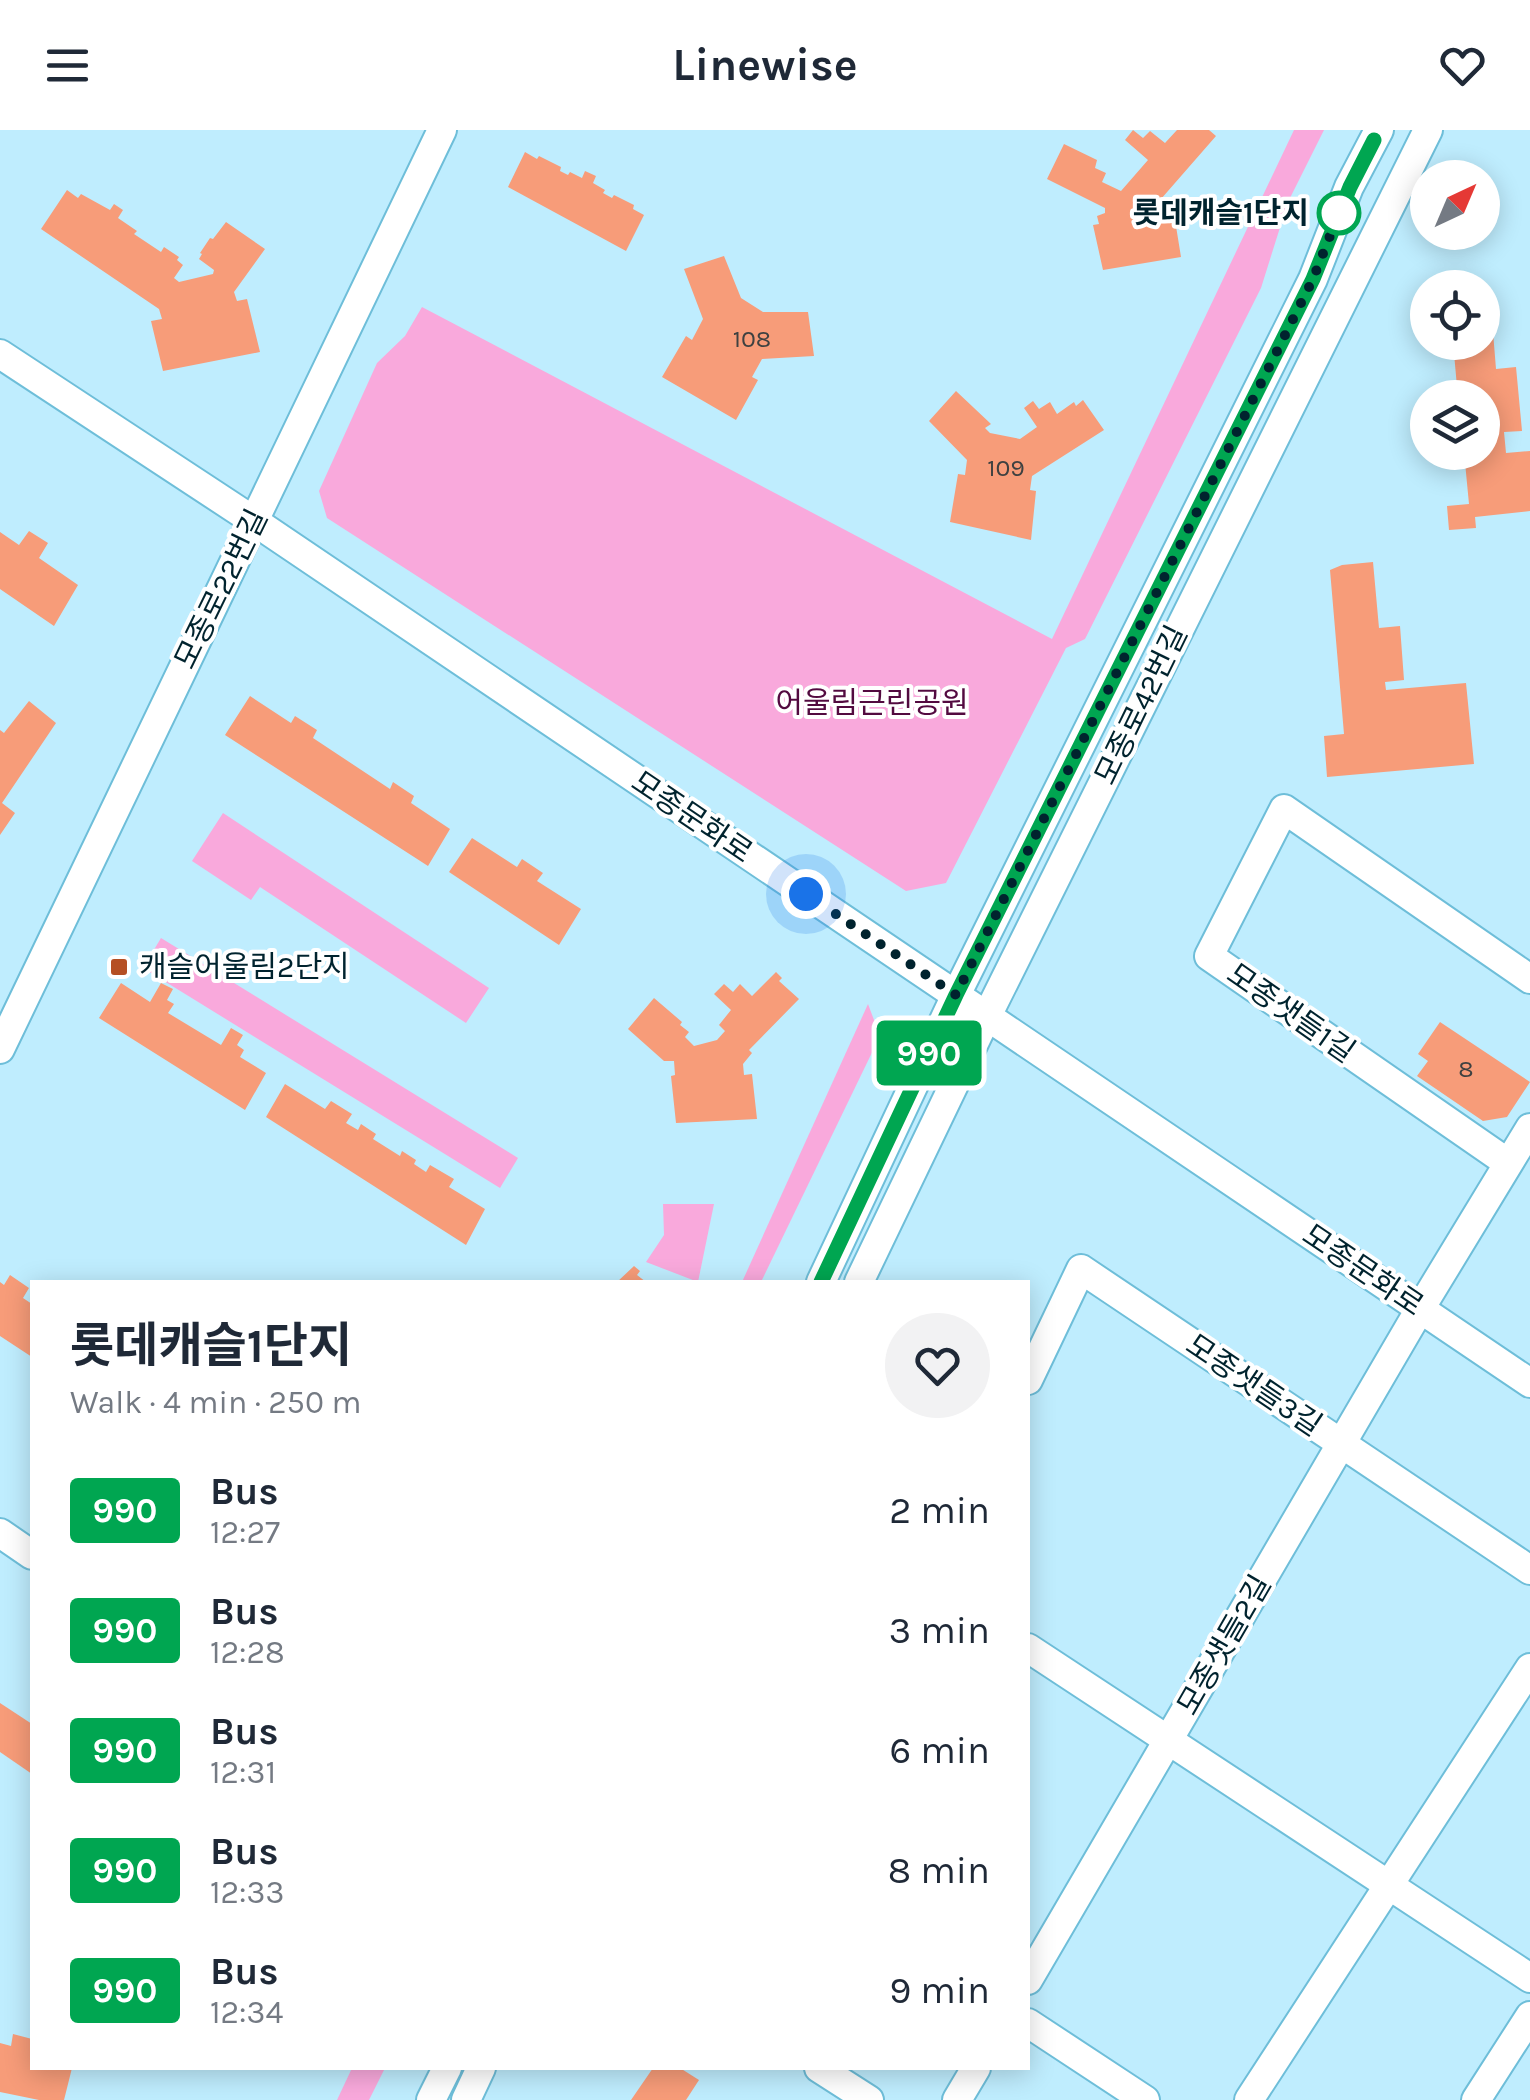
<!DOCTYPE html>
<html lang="en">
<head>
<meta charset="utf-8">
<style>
	body { margin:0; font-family:Karla,"Noto Sans KR",sans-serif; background:#f2f2f3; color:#1f2937; height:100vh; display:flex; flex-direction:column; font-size:38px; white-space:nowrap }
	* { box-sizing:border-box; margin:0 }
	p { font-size:32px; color:#747a83 }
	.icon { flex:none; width:55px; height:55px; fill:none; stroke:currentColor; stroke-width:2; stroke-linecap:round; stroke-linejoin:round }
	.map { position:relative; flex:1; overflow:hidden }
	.side { position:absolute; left:30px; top:1150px; width:1000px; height:790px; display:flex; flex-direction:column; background:#fff; border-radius:0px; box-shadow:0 5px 25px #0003 }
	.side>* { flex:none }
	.badge { padding:0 20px; border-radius:8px; font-size:35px; line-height:65px }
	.needle { width:65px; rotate:44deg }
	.buttons { position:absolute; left:1410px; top:30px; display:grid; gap:20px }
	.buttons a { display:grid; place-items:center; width:90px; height:90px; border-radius:50%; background:#fff; box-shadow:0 5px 25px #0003; font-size:50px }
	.you { position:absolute; width:50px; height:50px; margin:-25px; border:8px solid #fff; border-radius:50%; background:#1a73e8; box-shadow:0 0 0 15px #1a73e833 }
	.map>.badge { position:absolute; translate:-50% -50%; box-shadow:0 0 0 5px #fff }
	.round { display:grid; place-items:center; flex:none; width:105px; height:105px; border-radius:52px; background:#f2f2f3 }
	.headline { display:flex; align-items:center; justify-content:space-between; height:170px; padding:0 40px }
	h1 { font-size:48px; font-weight:700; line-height:75px }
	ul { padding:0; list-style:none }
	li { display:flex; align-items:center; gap:30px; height:120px; padding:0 40px }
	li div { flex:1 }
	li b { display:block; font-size:38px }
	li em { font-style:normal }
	li .badge { min-width:110px; font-weight:700; text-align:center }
	header { display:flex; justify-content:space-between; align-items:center; height:130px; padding:0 40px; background:#fff; font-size:45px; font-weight:700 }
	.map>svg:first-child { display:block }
	.green { fill:#f9a9dc }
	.building { fill:#f79c79 }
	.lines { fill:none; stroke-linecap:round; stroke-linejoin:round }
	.minor-casing { stroke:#6ebed9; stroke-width:32 }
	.minor { stroke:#fff; stroke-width:28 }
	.line-casing { stroke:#fff; stroke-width:22 }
	.line { stroke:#00a651; stroke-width:15 }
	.walk { stroke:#00232e; stroke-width:10; stroke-dasharray:0 18 }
	.stop-dot { fill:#fff; stroke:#00a651; stroke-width:5 }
	.poi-dot { fill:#b54f23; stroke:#fff; stroke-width:4 }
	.labels { text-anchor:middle; stroke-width:8; stroke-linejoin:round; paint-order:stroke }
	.number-label { font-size:25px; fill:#3e4141 }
	.stop-label { font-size:30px; font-weight:bold; fill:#00232e; stroke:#fff; text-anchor:end }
	.street-label { font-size:30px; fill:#00232e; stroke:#fff }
	.park-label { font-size:30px; fill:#530a40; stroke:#fff }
	.poi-label { font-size:30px; fill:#00232e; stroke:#fff; text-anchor:start }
</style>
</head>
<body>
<header><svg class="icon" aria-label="menu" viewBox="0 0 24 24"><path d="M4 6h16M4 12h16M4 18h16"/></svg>Linewise<svg class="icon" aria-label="heart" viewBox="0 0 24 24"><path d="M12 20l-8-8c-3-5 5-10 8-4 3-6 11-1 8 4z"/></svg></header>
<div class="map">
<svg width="1530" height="1970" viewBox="0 0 1530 1970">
	<rect width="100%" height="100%" fill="#bfedfe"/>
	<g class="green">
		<polygon points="1294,0 1324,0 1288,72 1261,158 1085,509 1066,518 946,753 906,761 327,388 319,361 377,233 405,206 422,177 1052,509"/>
		<polygon points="223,683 489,858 466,893 260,757 251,770 192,731"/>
		<polygon points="161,808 518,1028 500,1058 143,838"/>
		<polygon points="868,874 880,906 761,1152 742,1152"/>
		<polygon points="663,1074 714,1074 698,1152 646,1132 664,1105"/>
		<polygon points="352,1938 385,1938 369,1970 337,1970"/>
	</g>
	<g class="building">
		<polygon points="1133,0 1143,8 1150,1 1165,13 1177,0 1209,0 1216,6 1161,69 1163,85 1168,84 1170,91 1175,90 1181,127 1103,140 1093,95 1099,94 1097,86 1105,83 1105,78 1047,49 1064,14 1097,30 1095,38 1106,43 1102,52 1121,61 1148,30 1125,10"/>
		<polygon points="525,22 537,29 539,26 561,37 560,41 568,45 570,42 582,48 585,41 596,46 593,53 605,60 603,63 612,68 614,65 634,75 633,79 644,85 626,121 508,57"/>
		<polygon points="67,60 78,68 81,64 110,80 114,74 123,80 118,88 137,101 134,104 161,122 164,117 179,127 177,130 183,135 174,148 179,152 213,144 214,140 199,129 202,124 200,123 210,108 213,109 226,92 265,119 234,162 237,171 247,169 260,222 163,241 151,191 162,189 159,179 41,99"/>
		<polygon points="724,126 741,168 763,182 808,182 814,226 762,229 752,247 758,250 736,290 662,247 686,206 692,210 703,189 684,139"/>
		<polygon points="1493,202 1496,239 1516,237 1522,301 1504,302 1506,323 1530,321 1530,381 1475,387 1476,398 1449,400 1447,376 1469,374 1464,322 1482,322 1482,268 1458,268 1453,212 1482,212 1482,203"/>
		<polygon points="956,261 991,294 985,298 990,303 1020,309 1037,297 1024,278 1033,271 1039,279 1050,272 1057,284 1074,272 1076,276 1083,270 1104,300 1032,346 1030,360 1036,361 1031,410 950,392 958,344 965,345 967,330 929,291"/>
		<polygon points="29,401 48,413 39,428 78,455 54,496 0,459 0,402 19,415"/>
		<polygon points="1373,432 1379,498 1400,496 1404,550 1385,552 1386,560 1466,553 1474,634 1327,647 1324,606 1344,604 1330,440 1342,435"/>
		<polygon points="250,566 291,593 295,586 317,600 313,608 390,659 393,652 414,666 411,673 450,699 428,736 225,605"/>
		<polygon points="29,571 56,593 2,673 15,683 0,705 0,600 4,603"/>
		<polygon points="472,708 517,737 522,729 543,743 537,751 581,779 559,815 449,742"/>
		<polygon points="776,842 782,848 779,851 799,869 749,920 752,923 743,934 744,945 752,944 757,989 676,993 671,946 675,945 674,931 664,931 628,899 654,868 682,892 680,895 689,902 685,907 694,916 717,910 725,901 719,895 731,880 714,864 724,854 733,862 740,854 752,866"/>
		<polygon points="121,853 150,872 161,853 173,859 167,870 174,874 168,883 221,915 231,898 243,905 237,915 244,920 240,927 266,943 245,980 99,888"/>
		<polygon points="1440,892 1530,952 1507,987 1483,991 1417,946 1428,931 1418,924"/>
		<polygon points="285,954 325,979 331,971 352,984 346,993 358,1000 361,994 376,1004 373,1009 400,1026 402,1021 416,1030 414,1034 426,1042 430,1035 454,1049 449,1057 485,1079 466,1115 266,987"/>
		<polygon points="634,1136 640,1141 637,1145 646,1152 617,1152"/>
		<polygon points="10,1145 29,1158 23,1168 32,1174 32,1227 0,1206 0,1152 4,1155"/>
		<polygon points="0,1573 32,1594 32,1644 0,1622"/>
		<polygon points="13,1904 32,1909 32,1938 72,1938 64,1970 39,1970 0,1962 0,1913 11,1916"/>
		<polygon points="653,1938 680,1938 699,1950 686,1970 631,1970"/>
	</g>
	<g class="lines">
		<g class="minor-casing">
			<g id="minor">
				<polyline points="0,224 254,391 1530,1253"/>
				<polyline points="0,919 442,0"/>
				<polyline points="1508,1033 1209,826 1284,679 1530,849"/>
				<polyline points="821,1152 956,865 1313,149 1349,57 1379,0"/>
				<polyline points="859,1152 987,886 1428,0"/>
				<polyline points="1028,1250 1081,1139 1530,1440"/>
				<polyline points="0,1403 32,1425"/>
				<polyline points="1028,1518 1530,1848"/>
				<polyline points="1028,1850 1420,1179 1530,998"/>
				<polyline points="1028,1893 1145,1970"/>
				<polyline points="819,1938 869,1970"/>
				<polyline points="431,1970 447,1938"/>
				<polyline points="466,1970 481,1938"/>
				<polyline points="957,1970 976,1938"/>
				<polyline points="1249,1970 1530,1538"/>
				<polyline points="1476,1970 1530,1886"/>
			</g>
		</g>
		<use href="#minor" class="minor"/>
	</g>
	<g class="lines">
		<g class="line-casing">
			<polyline id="line" points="821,1152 956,865 1313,149 1350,57 1374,10"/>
		</g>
		<use href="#line" class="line"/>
		<polyline class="walk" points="806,764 956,865 1313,149 1339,83"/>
	</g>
	<circle class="stop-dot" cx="1339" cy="83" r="20"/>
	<rect class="poi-dot" x="109" y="827" width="20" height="20" rx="5"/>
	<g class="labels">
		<g class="number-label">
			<text x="752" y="217">108</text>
			<text x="1006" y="346">109</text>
			<text x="1466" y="947">8</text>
		</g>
		<g class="stop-label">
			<text x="1309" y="93">롯데캐슬1단지</text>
		</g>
		<g class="street-label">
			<text transform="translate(221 459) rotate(-64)" y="10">모종로22번길</text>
			<text transform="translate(1141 575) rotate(-64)" y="10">모종로42번길</text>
			<text transform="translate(692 687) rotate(34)" y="10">모종문화로</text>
			<text transform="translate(1291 883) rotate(35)" y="10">모종샛들1길</text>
			<text transform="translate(1363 1140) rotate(34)" y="10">모종문화로</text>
			<text transform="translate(1254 1255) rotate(34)" y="10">모종샛들3길</text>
			<text transform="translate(1224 1515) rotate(-60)" y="10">모종샛들2길</text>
		</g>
		<g class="park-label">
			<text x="872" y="583">어울림근린공원</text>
		</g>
		<g class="poi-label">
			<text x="139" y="847">캐슬어울림2단지</text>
		</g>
	</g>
</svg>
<div class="buttons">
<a><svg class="needle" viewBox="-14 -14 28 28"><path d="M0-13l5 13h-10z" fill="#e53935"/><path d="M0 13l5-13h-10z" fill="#747a83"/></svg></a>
<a><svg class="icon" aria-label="locate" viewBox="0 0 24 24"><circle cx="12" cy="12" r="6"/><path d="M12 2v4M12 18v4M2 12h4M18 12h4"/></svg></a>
<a><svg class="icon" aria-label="layers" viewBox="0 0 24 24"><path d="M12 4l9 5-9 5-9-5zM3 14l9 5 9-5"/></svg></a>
</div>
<div class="you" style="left:806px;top:764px"></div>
<b class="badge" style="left:929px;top:923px;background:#00a651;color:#fff">990</b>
<section class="side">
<div class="headline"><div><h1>롯데캐슬1단지</h1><p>Walk · 4 min · 250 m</p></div><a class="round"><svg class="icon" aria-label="heart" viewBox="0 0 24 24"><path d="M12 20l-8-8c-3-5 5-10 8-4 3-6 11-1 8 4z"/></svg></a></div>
<ul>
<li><span class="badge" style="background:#00a651;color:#fff">990</span><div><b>Bus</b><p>12:27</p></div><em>2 min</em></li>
<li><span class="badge" style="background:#00a651;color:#fff">990</span><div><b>Bus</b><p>12:28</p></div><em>3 min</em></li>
<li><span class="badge" style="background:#00a651;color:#fff">990</span><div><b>Bus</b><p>12:31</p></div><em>6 min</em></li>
<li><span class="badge" style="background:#00a651;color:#fff">990</span><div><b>Bus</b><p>12:33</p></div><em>8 min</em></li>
<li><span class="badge" style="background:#00a651;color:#fff">990</span><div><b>Bus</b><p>12:34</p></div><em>9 min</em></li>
</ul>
</section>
</div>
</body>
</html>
